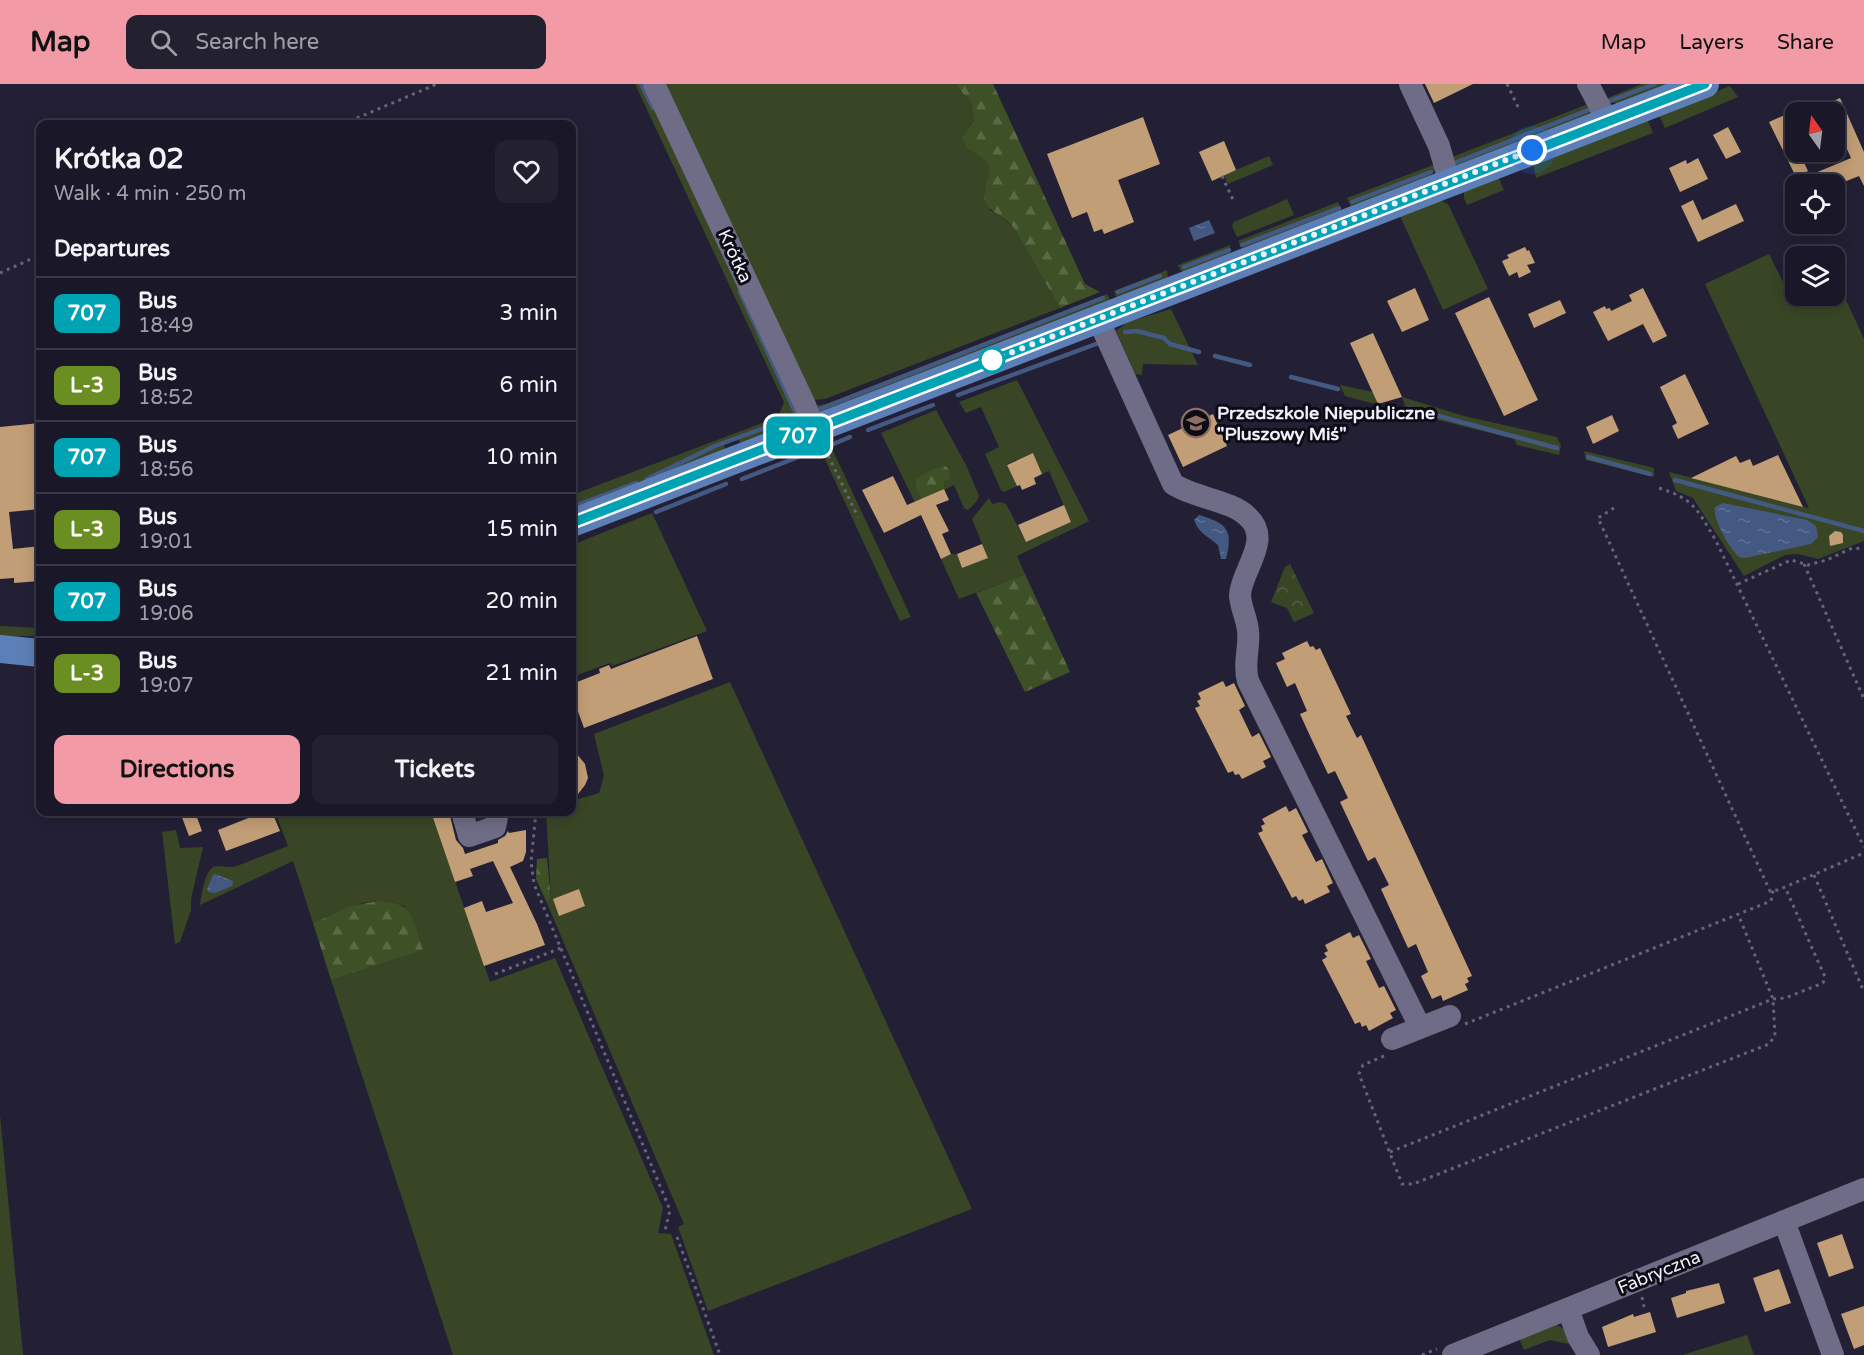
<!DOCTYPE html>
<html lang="en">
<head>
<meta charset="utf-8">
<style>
	body { margin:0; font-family:"Varela Round",sans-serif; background:#232130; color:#f1f3f6; height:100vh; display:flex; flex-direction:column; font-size:22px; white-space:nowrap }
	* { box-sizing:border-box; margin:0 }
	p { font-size:20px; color:#9fa0a8 }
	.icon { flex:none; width:33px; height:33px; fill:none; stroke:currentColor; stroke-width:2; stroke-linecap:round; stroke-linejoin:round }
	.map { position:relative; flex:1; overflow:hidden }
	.panel { position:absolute; left:36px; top:36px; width:540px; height:696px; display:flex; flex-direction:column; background:#1a1828; border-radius:12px; box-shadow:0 3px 15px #0003,0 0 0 2px #383745 }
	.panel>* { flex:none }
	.badge { padding:0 12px; border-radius:9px; font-size:21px; line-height:39px }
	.needle { width:39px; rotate:346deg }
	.tools { position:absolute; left:1785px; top:18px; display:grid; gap:12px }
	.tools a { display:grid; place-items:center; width:60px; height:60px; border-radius:12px; background:#1a1828; box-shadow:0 3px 15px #0003,0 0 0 2px #383745; font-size:30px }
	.you { position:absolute; width:30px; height:30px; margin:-15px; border:4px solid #fff; border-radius:50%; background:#1a73e8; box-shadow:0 0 0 9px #1a73e833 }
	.map>.badge { position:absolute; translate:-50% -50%; box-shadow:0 0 0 3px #fff }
	h2 { padding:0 18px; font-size:22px; line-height:54px }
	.round { display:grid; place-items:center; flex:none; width:63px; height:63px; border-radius:12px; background:#232130 }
	.headline { display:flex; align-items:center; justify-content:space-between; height:102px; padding:0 18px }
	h1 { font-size:28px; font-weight:700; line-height:45px }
	.button { display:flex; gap:12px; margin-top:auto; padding:12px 18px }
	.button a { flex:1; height:69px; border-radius:12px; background:#f39aa7; color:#111; font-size:24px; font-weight:700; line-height:69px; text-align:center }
	.button a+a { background:#232130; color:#f1f3f6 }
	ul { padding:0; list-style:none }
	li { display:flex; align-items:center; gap:18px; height:72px; padding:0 18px; border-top:2px solid #383745 }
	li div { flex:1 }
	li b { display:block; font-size:22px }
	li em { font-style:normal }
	li .badge { min-width:66px; font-weight:700; text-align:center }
	header { display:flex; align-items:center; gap:36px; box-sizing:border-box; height:84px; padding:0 30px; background:#f39aa7; color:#111 }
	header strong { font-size:28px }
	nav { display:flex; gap:33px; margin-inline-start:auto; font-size:21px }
	.search { width:420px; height:54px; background:#232130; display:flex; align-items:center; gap:15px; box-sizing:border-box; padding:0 21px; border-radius:12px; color:#9fa0a8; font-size:22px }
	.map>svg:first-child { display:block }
	.green { fill:#384625 }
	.forest { fill:url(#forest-firs) }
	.park { fill:url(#park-crowns) }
	.water { fill:url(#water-ripples) }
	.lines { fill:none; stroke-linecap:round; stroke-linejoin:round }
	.stream { stroke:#445981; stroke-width:4.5 }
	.building { fill:#c29e76 }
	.path { stroke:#676478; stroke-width:3; stroke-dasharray:3 4.5; stroke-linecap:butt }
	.minor { stroke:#6e6c86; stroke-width:22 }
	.major { stroke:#5d7fb7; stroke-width:28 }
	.line-casing { stroke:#fff; stroke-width:14 }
	.line { stroke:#00a3b4; stroke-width:9 }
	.walk { stroke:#f0effe; stroke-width:6; stroke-dasharray:0 10.8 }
	.stop-dot { fill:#fff; stroke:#00a3b4; stroke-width:3 }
	.labels { text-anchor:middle; stroke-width:6; stroke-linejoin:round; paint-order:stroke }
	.street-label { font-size:18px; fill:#f0effe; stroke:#0d0c15 }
	.poi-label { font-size:18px; font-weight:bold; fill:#f0effe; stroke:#0d0c15; text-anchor:start }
</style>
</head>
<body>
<header>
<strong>Map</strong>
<div class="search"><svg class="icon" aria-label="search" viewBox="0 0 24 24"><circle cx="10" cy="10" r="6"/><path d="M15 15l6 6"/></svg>Search here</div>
<nav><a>Map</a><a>Layers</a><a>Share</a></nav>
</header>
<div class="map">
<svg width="1864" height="1271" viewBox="0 0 1864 1271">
	<defs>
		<pattern id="forest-firs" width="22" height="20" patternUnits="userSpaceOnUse" patternTransform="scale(1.5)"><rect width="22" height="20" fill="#3e5025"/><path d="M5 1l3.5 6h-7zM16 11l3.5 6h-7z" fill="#5a6a46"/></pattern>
		<pattern id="park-crowns" width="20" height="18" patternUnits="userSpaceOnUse" patternTransform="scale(1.5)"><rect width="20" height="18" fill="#384625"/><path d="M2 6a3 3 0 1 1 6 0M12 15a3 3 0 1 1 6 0" fill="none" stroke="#556146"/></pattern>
		<pattern id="water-ripples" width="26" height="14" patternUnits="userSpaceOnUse" patternTransform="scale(1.5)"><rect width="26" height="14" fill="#445981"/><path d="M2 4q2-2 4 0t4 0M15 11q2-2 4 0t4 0" fill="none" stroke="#5f7194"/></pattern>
	</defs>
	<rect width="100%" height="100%" fill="#232036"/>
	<g class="green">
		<polygon points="635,0 648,0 801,337 741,361 737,352 723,358 726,367 572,428 572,411 778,333 784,318"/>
		<polygon points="661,0 955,0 971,19 974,36 969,43 967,64 988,79 990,94 985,105 990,126 1005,135 1015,146 1060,224 825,315 809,316"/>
		<polygon points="1642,0 1671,0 1619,21 1605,15"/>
		<polygon points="1730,2 1738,13 1665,44 1659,31"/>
		<polygon points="1588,20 1592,30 1457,82 1452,73"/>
		<polygon points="1647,35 1653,49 1536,94 1533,80"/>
		<polygon points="1269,72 1273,81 1228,100 1224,91"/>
		<polygon points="1438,79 1437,84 1426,96 1351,123 1347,114"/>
		<polygon points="1498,93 1504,106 1467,121 1464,114 1464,108"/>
		<polygon points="1287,115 1294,131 1237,153 1232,142 1234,138"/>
		<polygon points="1439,116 1448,120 1488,205 1443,226 1400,132"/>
		<polygon points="1338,118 1342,127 1242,164 1238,157"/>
		<polygon points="1230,161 1230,169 1185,188 1181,187 1178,181"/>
		<polygon points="1769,170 1784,200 1795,199 1796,212 1834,212 1835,203 1840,203 1864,255 1864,457 1818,475 1798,470 1785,471 1744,492 1693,414 1676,407 1669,388 1809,424 1705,200"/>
		<polygon points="1167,186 1168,194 1117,216 1114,207"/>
		<polygon points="1107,210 1111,218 821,331 811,322 826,320"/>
		<polygon points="1171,225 1198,281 1143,280 1142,291 1135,290 1116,247 1128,238"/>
		<polygon points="1017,296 1089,437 1017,472 1025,490 959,515 941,475 951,470 957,470 962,484 988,474 972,435 989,414 992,420 1000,418 1006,420 1026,458 1071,438 1049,387 1042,390 1033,369 1007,380 1017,402 1004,408 1001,406 985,370 999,363 981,323 966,329 959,318"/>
		<polygon points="1340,301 1373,308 1379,321 1345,312"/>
		<polygon points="1402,313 1464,332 1557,353 1561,362 1559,371 1517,361 1514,355 1407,328"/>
		<polygon points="936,326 966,381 979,412 976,418 968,426 964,424 954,401 944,406 944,398 951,393 943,381 925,388 916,394 916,406 922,414 925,413 930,423 924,437 881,349"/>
		<polygon points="833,367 911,533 900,537 823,371"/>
		<polygon points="1584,367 1654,384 1654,393 1586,376"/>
		<polygon points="652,429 707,547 612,582 610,579 572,593 572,461"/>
		<polygon points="0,542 40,544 40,552 0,552"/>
		<polygon points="730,598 972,1125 708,1227 678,1143 684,1140 546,817 551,815 546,728 572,728 572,717 599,709 604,692 594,650"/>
		<path d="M275,728H431L490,898L555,874L663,1124L658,1149L671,1150L714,1271H453L331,896L422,866L404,822C374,808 341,826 313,839L293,777L200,821C202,811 204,783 217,782C224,782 230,784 237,782L288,762Z"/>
		<polygon points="176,746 180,764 203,763 191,815 191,826 180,858 175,860 162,748"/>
		<polygon points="0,1031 23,1271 0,1271"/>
		<polygon points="1557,1241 1564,1245 1569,1260 1550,1256 1524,1266 1519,1254"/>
		<polygon points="1747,1251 1754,1271 1682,1271"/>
	</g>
	<g class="forest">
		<path d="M955,0H993L1085,200L1100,208L1060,224L1015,146C1012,142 1009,138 1005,135C994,127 982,124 985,107C987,94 990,95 988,79L967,64L962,54L974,36L971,19Z"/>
		<polygon points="943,381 948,384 951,394 944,398 944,405 922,415 916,406 916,394 925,388"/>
		<polygon points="1025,490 1070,588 1025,608 976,509"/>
		<polygon points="547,774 551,815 546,817 536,795 537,775"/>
		<path d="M378,817C415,817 412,836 423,866L331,896L313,839L350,822Z"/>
	</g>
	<polygon class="park" points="1290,480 1314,529 1294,538 1287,524 1271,518 1285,483"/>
	<g class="water">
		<polygon points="1209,136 1215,149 1194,157 1189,144"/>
		<path d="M1723,419L1807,436L1816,442L1818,453L1811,460L1745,474L1739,473C1730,465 1712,435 1715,423Z"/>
		<path d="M1199,431C1226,439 1234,445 1226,475H1221L1218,461C1208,452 1199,450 1194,436Z"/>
		<polygon points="215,790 233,797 232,802 215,809 209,808 207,805 213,791"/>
	</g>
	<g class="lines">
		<g class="stream">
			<polyline points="641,0 653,24"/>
			<polyline points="1607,18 1655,0"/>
			<polyline points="1457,78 1591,25"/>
			<polyline points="1352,118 1431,88"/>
			<polyline points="1242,161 1339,124"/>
			<polyline points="1184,183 1229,166"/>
			<polyline points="1118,208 1160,192"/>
			<polyline points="1125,248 1137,247 1164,254 1170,260 1199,268"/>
			<polyline points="1215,272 1250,281"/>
			<polyline points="1291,293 1338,305"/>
			<polyline points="958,311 1096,260"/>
			<polyline points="1409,324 1557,364"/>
			<polyline points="820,325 1103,214"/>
			<polyline points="868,346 933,321"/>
			<polyline points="831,361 850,353"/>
			<polyline points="1588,373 1650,390"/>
			<polyline points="647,395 715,362 792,334 794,336 798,334 740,208"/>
			<polyline points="742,395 816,366"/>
			<polyline points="1675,396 1864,447"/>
			<polyline points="572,423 636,399"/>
			<polyline points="656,428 726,400"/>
		</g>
	</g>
	<g class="building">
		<polygon points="1425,0 1473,0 1434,19"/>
		<polygon points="1840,14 1864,68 1864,102 1859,92 1839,100 1789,100 1851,74 1834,36 1834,28 1831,28 1827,20"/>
		<polygon points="1796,26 1796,68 1799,68 1808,87 1796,93 1769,38"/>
		<polygon points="1143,33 1160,80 1118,96 1134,138 1104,150 1102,145 1094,148 1087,128 1072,134 1047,70"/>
		<polygon points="1728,43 1741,68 1726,75 1713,51"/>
		<polygon points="1224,57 1236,86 1212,97 1199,68"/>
		<polygon points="1698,74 1708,95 1680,108 1669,84 1686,76 1687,80"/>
		<polygon points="1693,116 1702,136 1736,120 1744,137 1698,158 1681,122"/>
		<polygon points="1525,163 1527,167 1529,166 1535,179 1527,181 1531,188 1519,194 1517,188 1509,192 1502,177 1509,174 1507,171"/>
		<polygon points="1415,204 1429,236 1402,248 1387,217"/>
		<polygon points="1643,204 1667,252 1653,259 1643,240 1608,257 1593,228 1605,222 1606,225 1610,224 1611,227 1632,217 1629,211"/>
		<polygon points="1489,213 1538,316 1504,332 1455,229"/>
		<polygon points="1560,216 1566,229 1534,244 1528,230"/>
		<polygon points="1373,249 1402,313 1378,320 1350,259"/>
		<polygon points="1685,290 1709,340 1678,355 1672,342 1677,339 1660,303"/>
		<polygon points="1213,330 1227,362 1183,383 1168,351"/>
		<polygon points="1612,331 1619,347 1593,360 1586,343"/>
		<polygon points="40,339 40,425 9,428 13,465 40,462 40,497 14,499 14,494 0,495 0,343"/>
		<polygon points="1033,369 1042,390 1034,394 1036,400 1022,406 1020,401 1017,402 1007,381"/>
		<polygon points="1778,371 1803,423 1691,394 1736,372 1740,379 1750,375 1753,382"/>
		<polygon points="893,392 907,421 944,405 949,416 936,421 949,447 942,450 951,470 941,475 921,431 884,449 862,406"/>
		<polygon points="1064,421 1071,438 1026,458 1018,441"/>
		<polygon points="1835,447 1841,448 1843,451 1843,459 1830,462 1829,452"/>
		<polygon points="982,460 988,474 962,484 957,470"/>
		<polygon points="697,552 713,595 584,644 572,611 572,600 600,589 599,585 609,581 611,585"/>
		<polygon points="1307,557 1310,563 1313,562 1316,566 1320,564 1351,630 1346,632 1357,654 1361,651 1472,892 1467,894 1469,898 1465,900 1468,906 1443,917 1441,911 1432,915 1421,892 1428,888 1416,860 1408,864 1381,805 1389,801 1375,773 1368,777 1340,718 1348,714 1335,687 1328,690 1311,654 1300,630 1307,627 1295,599 1287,603 1276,579 1285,575 1282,569"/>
		<polygon points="1223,597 1226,603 1234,599 1245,622 1239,626 1252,653 1259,649 1271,673 1263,677 1266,683 1242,695 1239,690 1235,691 1233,687 1228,689 1195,624 1200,622 1197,617 1201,615 1198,609"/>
		<polygon points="572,664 585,680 588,694 585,701 572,718"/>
		<polygon points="1286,722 1289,728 1296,724 1308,748 1302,751 1316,778 1322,775 1333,799 1327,802 1330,808 1305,820 1303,815 1299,817 1296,812 1292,814 1258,749 1263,747 1261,742 1265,740 1262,735"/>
		<polygon points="180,728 195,728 202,747 189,752"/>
		<polygon points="255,728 272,728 280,747 226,767 218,746 256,731"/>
		<polygon points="431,728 449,728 456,756 463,764 465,770 498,759 498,756 505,752 508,747 509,749 526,746 526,768 523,777 510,783 537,840 545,861 484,882 464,824 482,817 486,828 513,819 493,777 470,785 473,792 455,798"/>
		<polygon points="579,805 585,822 559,832 553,815"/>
		<polygon points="1350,848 1353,854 1359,851 1371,875 1366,877 1379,904 1384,902 1396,926 1390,929 1393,934 1369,947 1366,941 1362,943 1360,938 1355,940 1322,876 1327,873 1324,869 1328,867 1325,861"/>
		<polygon points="1842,1150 1854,1184 1829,1193 1817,1159"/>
		<polygon points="1779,1185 1791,1219 1765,1228 1753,1194"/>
		<polygon points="1719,1199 1725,1219 1677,1234 1671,1214 1686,1209 1686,1207"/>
		<polygon points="1864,1222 1864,1261 1854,1265 1841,1230"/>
		<polygon points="1650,1228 1656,1248 1608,1263 1602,1243 1633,1230 1634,1233"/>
	</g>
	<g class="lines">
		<g class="path">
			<polyline points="1507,0 1519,25"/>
			<polyline points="343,40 437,0"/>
			<polyline points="1222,92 1234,118"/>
			<polyline points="0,189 40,171"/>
			<polyline points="825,365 858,433"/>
			<path d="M1659,404C1694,415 1697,425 1715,455L1864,763"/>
			<polyline points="1614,424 1598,434 1770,807 1778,806 1864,769"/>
			<polyline points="1804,480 1864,615"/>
			<polyline points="1738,500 1791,476 1808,481 1827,476 1850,465 1864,464"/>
			<polyline points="536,728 531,778 534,800 670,1126 665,1147"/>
			<polyline points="1814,791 1864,908"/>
			<polyline points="495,890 561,864"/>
			<polyline points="1465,940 1771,817 1773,806"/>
			<polyline points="1384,972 1363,981 1359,990 1402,1100 1413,1100 1769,960 1775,952 1773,915 1738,830"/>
			<polyline points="1390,1068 1773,915 1785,914 1823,899 1825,893 1785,803"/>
			<polyline points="677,1153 720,1271"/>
			<polyline points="1642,1213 1644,1223"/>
			<polyline points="1422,1271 1437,1265"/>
		</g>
		<g class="minor">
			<polyline points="654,0 805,321 815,346"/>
			<polyline points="1410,0 1439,62 1450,100"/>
			<polyline points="1588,0 1608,38"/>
			<path d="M1098,235L1173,400C1194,414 1231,416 1248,433C1273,456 1241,486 1240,511C1240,522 1247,534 1248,547C1250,564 1243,579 1248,597L1420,943"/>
			<polyline points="462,728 469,752 495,743 498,728"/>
			<polyline points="1392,955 1450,932"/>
			<polyline points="1784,1137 1833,1271"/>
			<polyline points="1568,1225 1578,1253 1589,1271"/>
			<polyline points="1453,1271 1864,1105"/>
		</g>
		<g class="major">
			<polyline points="572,439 1705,0"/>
			<polyline points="0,565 40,569"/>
		</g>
	</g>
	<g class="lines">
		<g class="line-casing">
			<polyline id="line" points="572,439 1705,0"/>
		</g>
		<use href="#line" class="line"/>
		<polyline class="walk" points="992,276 1532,66"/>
	</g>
	<defs>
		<g id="school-ring" transform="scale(1.5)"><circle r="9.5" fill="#0d0c15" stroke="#8d6e63" stroke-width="1.5"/><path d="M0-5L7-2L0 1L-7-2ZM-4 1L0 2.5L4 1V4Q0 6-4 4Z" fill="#8d6e63"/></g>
	</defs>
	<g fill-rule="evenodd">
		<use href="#school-ring" x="1196" y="339"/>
	</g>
	<circle class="stop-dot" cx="992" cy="276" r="12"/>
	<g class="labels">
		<g class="street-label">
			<text transform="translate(735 172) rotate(65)" y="6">Krótka</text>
			<text transform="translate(1659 1188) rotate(-22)" y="6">Fabryczna</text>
		</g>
		<g class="poi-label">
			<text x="1217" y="335">Przedszkole Niepubliczne<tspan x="1217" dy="21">"Pluszowy Miś"</tspan></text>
		</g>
	</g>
</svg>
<div class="tools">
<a><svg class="needle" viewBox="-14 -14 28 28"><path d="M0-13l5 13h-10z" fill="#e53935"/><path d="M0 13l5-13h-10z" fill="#9fa0a8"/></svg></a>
<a><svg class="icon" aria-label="locate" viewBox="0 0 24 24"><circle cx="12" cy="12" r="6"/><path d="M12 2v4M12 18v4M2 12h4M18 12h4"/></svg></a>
<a><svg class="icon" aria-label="layers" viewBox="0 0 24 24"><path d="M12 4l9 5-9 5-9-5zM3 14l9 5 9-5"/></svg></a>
</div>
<div class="you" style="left:1532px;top:66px"></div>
<b class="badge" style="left:798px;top:352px;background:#00a3b4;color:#fff">707</b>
<section class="panel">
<div class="headline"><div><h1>Krótka 02</h1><p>Walk · 4 min · 250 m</p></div><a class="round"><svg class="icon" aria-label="heart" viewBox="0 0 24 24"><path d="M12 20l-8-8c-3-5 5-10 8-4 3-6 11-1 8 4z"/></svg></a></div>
<h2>Departures</h2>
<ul>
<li><span class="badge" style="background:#00a3b4;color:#fff">707</span><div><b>Bus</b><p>18:49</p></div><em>3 min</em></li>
<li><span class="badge" style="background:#6b8e23;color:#fff">L-3</span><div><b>Bus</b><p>18:52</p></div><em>6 min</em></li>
<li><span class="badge" style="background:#00a3b4;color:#fff">707</span><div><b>Bus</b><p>18:56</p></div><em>10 min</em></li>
<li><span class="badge" style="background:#6b8e23;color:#fff">L-3</span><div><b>Bus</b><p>19:01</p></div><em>15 min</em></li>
<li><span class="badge" style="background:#00a3b4;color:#fff">707</span><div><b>Bus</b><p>19:06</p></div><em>20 min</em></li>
<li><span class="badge" style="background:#6b8e23;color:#fff">L-3</span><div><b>Bus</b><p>19:07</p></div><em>21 min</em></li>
</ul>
<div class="button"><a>Directions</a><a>Tickets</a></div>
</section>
</div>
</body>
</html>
